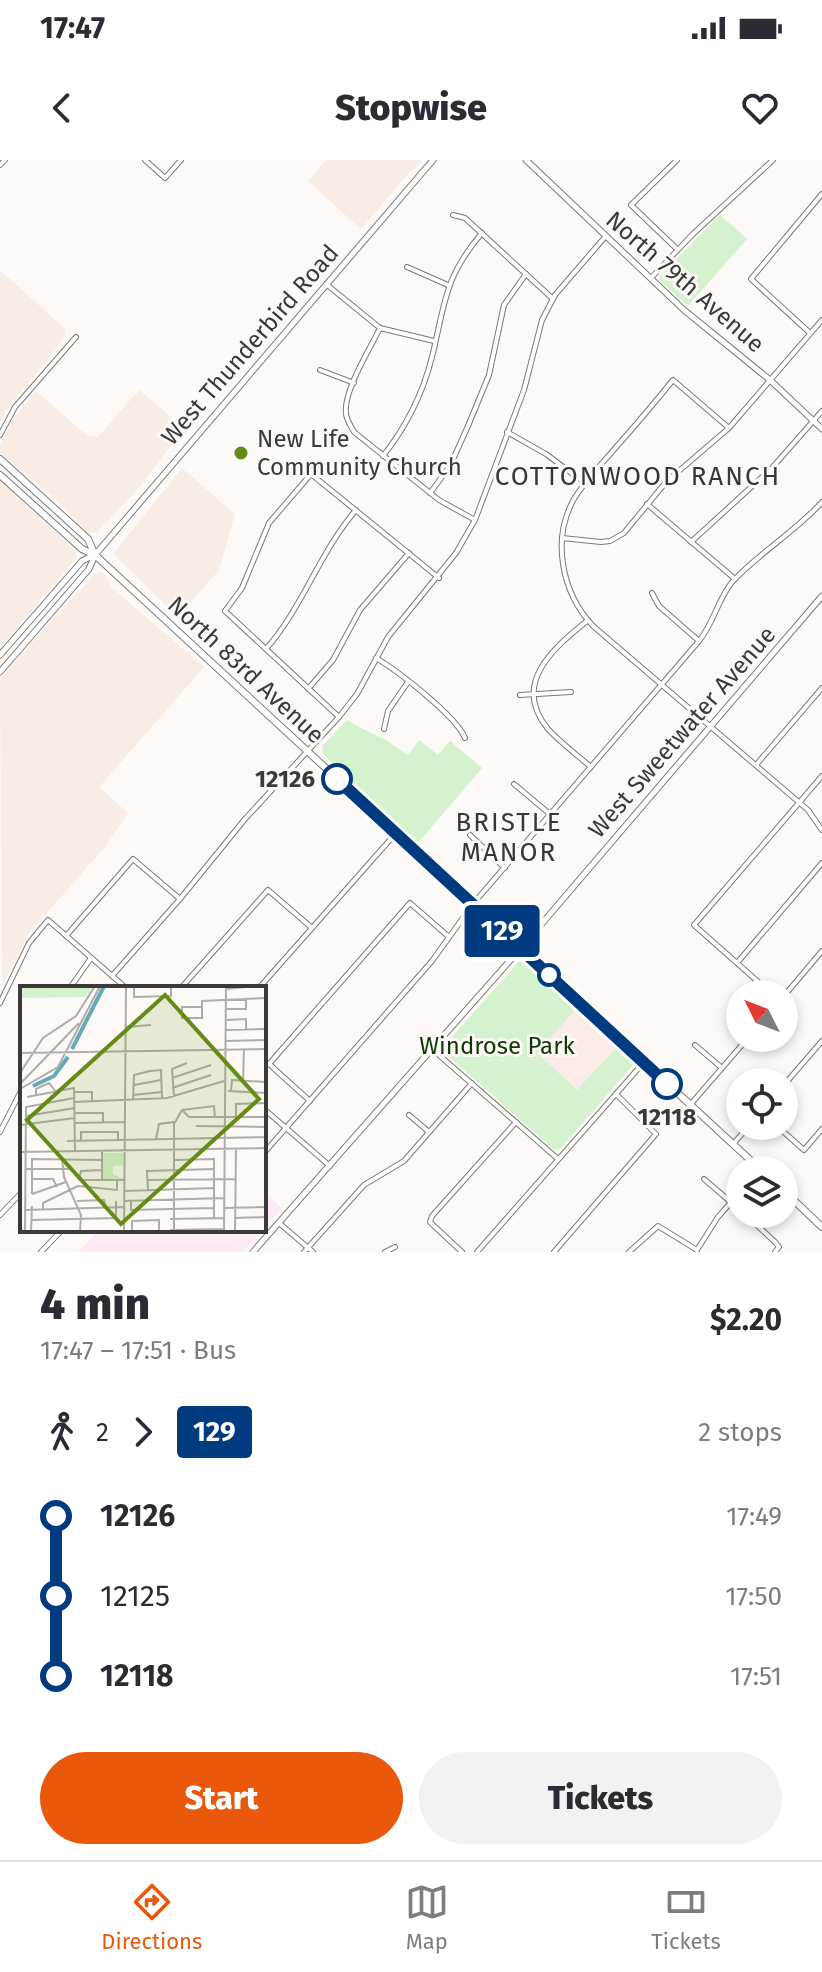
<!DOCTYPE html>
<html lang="en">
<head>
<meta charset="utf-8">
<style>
	body { margin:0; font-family:"Fira Sans",sans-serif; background:#f2f2f3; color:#2b2b33; height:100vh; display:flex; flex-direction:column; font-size:30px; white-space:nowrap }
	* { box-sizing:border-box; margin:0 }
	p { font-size:26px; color:#7c7c81 }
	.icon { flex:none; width:44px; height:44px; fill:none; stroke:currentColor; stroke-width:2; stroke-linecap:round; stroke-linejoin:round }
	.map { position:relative; height:1092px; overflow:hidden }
	.side { display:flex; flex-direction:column; background:#fff; flex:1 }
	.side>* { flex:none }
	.badge { padding:0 16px; border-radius:6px; font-size:28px; line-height:52px }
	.needle { width:52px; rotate:312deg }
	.buttons { position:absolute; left:726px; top:820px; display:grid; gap:16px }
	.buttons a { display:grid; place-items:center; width:72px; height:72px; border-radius:50%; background:#fff; box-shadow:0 4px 12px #0003; font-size:40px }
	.map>.badge { position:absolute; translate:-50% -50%; box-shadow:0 0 0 4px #fff }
	.legs { display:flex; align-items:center; gap:12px; height:88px; padding:0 40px; font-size:26px }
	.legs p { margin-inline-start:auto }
	.summary { display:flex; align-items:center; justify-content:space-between; height:136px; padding:0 40px }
	h1 { font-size:44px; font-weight:800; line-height:60px }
	.primary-button { display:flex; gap:16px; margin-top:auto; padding:16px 40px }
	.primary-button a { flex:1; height:92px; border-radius:48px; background:#ea580c; color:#fff; font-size:32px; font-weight:800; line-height:92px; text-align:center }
	.primary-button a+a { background:#f2f2f3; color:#2b2b33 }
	ul { padding:0 40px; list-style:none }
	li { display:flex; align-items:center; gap:28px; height:80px; font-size:30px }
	li i { display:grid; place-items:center; width:12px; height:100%; margin:0 10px; background:currentColor }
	li i::after { content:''; width:20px; height:20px; margin:-10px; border:6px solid; border-radius:50%; background:#fff }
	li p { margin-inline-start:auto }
	li:first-child i { background:linear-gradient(#0000 50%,currentColor 0) }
	li:last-child i { background:linear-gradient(currentColor 50%,#0000 0) }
	.status { display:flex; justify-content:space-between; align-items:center; height:56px; padding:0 40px; background:#fff; direction:ltr }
	.status svg { height:22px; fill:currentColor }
	header { display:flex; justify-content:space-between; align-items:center; height:104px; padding:0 40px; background:#fff; font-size:36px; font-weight:800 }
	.dock { display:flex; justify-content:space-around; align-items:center; height:112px; border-top:2px solid #e1e1e2; background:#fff; font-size:22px; color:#7c7c81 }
	.dock a { display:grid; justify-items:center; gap:4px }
	.dock .active { color:#ea580c }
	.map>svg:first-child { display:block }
	.built { fill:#f7ede5 }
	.industrial { fill:#fcebe9 }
	.education { fill:#fceaf4 }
	.green { fill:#d4f2cd }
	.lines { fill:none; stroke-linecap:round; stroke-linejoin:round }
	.minor-casing { stroke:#7c7976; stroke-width:6 }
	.tertiary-casing { stroke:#7c7976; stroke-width:7 }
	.secondary-casing { stroke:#7c7976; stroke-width:7 }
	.primary-casing { stroke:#7c7976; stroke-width:8 }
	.minor { stroke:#fff; stroke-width:4 }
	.tertiary { stroke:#fff; stroke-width:5 }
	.secondary { stroke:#fff; stroke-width:5 }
	.primary { stroke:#fff; stroke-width:6 }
	.line-1-casing { stroke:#fff; stroke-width:18 }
	.line-1 { stroke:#003b80; stroke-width:12 }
	.poi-dot { fill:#658b14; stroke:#fdf9f6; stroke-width:3 }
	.stop-1-dot { fill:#fff; stroke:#003b80; stroke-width:4 }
	.labels { text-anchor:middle; stroke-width:6; stroke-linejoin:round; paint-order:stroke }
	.street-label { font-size:24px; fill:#3b3a39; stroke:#fdf9f6 }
	.poi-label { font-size:24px; fill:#3b3a39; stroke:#fdf9f6; text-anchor:start }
	.stop-label { font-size:24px; font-weight:bold; fill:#3b3a39; stroke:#fdf9f6; text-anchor:end }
	.park-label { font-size:24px; fill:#0c3b00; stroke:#fdf9f6 }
	.neighbourhood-label { font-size:26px; letter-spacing:2px; fill:#393634; stroke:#fdf9f6 }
	.inset-river { fill:none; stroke:#67a9b9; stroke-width:4 }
	.inset-road { fill:none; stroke:#afadaa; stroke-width:2 }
	.view { fill:#658b14; fill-opacity:0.15; stroke:#658b14; stroke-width:4 }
	.inset-edge { fill:none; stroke:#3b3a39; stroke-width:4 }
</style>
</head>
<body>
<div class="status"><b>17:47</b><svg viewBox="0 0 49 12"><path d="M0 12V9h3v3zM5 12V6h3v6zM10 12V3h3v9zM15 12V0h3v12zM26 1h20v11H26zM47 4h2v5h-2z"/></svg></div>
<header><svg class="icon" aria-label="back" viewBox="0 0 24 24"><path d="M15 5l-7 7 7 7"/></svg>Stopwise<svg class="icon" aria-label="heart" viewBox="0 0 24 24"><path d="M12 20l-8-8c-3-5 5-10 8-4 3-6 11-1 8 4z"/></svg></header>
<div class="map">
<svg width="822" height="1092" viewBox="0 0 822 1092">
	<rect width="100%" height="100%" fill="#fdf9f6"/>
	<g class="built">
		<polygon points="326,0 420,0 422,2 409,13 361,69 308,21"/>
		<polygon points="0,110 66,170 61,183 9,246 0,262"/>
		<polygon points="139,230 188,271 170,287 140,327 96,373 88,373 52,336 0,293 0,284 14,258 36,231 88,276 98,277"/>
		<polygon points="182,308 235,354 219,410 178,457 113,394"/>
		<polygon points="0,322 76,391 77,397 0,488"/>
		<polygon points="100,412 105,414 112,428 204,507 99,627 128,653 105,687 28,774 2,826 0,519 45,468 94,415"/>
	</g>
	<polygon class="industrial" points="576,849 617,887 577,931 536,893"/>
	<g class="education">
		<polygon points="264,1032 282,1048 264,1069"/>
		<polygon points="99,1070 263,1070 243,1092 78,1092"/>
	</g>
	<g class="green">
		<polygon points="720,55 747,79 688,146 660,121 660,116"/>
		<path d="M347,560C359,568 372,573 384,579C392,583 399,590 408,595L419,580L438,595L450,581L482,608L418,683L323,594L322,586Z"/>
		<polygon points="519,801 525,802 576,849 537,893 577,930 617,887 634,904 559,990 553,989 443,891 444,886"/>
	</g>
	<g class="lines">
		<g class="minor-casing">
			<g id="minor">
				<polyline points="145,0 165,18 181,0"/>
				<polyline points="677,0 631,45 677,89"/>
				<polyline points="0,5 5,0"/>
				<polyline points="453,55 465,58 553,139"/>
				<polyline points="407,107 448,125"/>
				<polyline points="651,118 693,74 773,0"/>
				<polyline points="326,124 380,168 434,181"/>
				<path d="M380,168C370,189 343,231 346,254C347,261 351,266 354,272L439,340L475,360"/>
				<polyline points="810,173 751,119 822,34"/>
				<polyline points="320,210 354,223"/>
				<path d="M729,268L673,220C655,242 636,265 617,286C602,304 586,319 574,339C551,380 562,433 593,466L808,650L822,670"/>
				<polyline points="507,272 546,294 585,323"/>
				<polyline points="0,275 15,247 76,177"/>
				<path d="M383,296C406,267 423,233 432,197C445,144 444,117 482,73"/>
				<polyline points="430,333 450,306 468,266 489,215 504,145 526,114"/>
				<polyline points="647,344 735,419"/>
				<polyline points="562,378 601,382 610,381 624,373 666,322 729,268 822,160"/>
				<polyline points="691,382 771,309 822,251"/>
				<polyline points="652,433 659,446 699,481"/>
				<path d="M588,460C555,487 510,523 548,569C561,583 577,595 591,607"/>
				<path d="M266,489C303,447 319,393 356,350"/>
				<path d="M376,498C398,511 456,556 465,578"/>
				<polyline points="308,529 333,500 360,450 409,393"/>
				<polyline points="520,535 571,532"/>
				<polyline points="339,557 225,451 242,428 269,363 311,314 439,418"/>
				<polyline points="384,569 388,551 408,522"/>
				<polyline points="756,605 822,528"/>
				<polyline points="514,624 551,655"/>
				<polyline points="470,675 505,708"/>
				<polyline points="66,776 133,699 180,739"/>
				<polyline points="737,803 822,703"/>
				<polyline points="112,816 180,739 245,659 339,557 357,534 388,477 456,393 475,360 524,230 542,160 555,135 605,77"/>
				<polyline points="70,828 91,798"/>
				<polyline points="181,828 268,730 312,768"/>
				<polyline points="259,828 396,673"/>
				<polyline points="772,834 694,765 822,616"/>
				<polyline points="784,836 822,791"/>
				<polyline points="0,843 29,783 48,760 126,828"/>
				<polyline points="695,885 722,908"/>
				<polyline points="432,889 558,999"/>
				<polyline points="784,925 822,881"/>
				<polyline points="310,941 269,904 410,743 449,777"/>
				<polyline points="690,945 748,878"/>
				<polyline points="264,949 330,1006"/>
				<polyline points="409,955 429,972"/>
				<polyline points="777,966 804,990 822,969"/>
				<polyline points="0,972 22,929"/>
				<polyline points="733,984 749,966"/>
				<path d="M264,993L432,801L473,744L699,481C714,463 718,438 733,421C760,392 795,372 822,342"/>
				<polyline points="704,1019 740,1050"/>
				<polyline points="745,1054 775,1082 779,1087 775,1092"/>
				<polyline points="0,1055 22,1032"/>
				<polyline points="279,1063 313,1092"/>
				<polyline points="697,1090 718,1057 740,1032"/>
				<polyline points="41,1092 62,1070"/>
				<polyline points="304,1092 364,1025 404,1001 472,923"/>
				<polyline points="385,1092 395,1087"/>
				<polyline points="462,1092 433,1065 430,1062 432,1056 516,962"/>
				<polyline points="477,1092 644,902"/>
				<polyline points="554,1092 656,974 616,934"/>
				<polyline points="629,1092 658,1066 697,1090"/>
			</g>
		</g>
		<g class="tertiary-casing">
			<g id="tertiary">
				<polyline points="526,0 684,150 770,220 822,269"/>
				<polyline points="253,1092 521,788 822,436"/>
			</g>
		</g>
		<g class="secondary-casing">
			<g id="secondary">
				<polyline points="0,495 82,401 94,395"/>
				<polyline points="0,512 89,409 95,395 433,0"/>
			</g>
		</g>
		<g class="primary-casing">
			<g id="primary">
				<polyline points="0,299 88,379 95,395"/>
				<polyline points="0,315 82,389 95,395 761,1010"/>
				<polyline points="784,1031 822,1067"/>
			</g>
		</g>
		<use href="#minor" class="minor"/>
		<use href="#tertiary" class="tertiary"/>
		<use href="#secondary" class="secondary"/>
		<use href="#primary" class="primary"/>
	</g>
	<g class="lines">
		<g class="line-1-casing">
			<polyline id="line-1" points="337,619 667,924"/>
		</g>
		<use href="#line-1" class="line-1"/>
	</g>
	<circle class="poi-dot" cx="241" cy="293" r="8"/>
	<g class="stop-1-dot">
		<circle cx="337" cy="619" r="14"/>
		<circle cx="549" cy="815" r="10"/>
		<circle cx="667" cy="924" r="14"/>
	</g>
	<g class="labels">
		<g class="street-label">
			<text transform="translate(685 122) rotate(41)" y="8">North 79th Avenue</text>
			<text transform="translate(250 185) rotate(-49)" y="8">West Thunderbird Road</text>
			<text transform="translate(246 510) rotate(43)" y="8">North 83rd Avenue</text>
			<text transform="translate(682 572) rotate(-49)" y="8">West Sweetwater Avenue</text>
		</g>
		<g class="poi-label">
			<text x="257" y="287">New Life<tspan x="257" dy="28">Community Church</tspan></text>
		</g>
		<g class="stop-label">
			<text x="315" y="627">12126</text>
			<text x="667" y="965" text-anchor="middle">12118</text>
		</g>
		<g class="park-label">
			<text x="497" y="894">Windrose Park</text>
		</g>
		<g class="neighbourhood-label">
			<text x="638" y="325">COTTONWOOD RANCH</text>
			<text x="509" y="671">BRISTLE<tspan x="509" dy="30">MANOR</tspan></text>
		</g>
	</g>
	<g transform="translate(20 826)">
		<rect width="246" height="246" fill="#fdf9f6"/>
		<path d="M2,0H73L66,11L0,12ZM83,167H103V179L93,180V188L103,193H83Z" fill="#d4f2cd"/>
		<path class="inset-river" d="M52,63L84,0M13,100L34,90L48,71"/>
		<path class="inset-road" d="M114,0V11L151,10V0M206,3L235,0M182,21H162V32H182V15L246,12M207,23H226V12M207,34L226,33V44M106,41L131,39M206,44L246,43M206,55L246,54M0,67L246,63M0,87L23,52L56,30L75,0M152,92L191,79M223,95L224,63M0,98L59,37M114,99L141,94M152,102L191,89M0,103L38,81L80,0M208,105L246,107M211,105L212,94L246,96M54,106H72V116M113,109L142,106M16,110V103L29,97L36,106M154,110L152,83L167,77M7,111L54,102L55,166M113,115L114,89L130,85L141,84L142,113M54,116L147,112L204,95M162,124L194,120L195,132M55,127H83V136M6,130L55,122M216,132V118L246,117M55,137L105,136M0,139L55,132M176,140L245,141M136,153L139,138L154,136M47,155L245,151V131H169L162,124M61,156V146H98V154M82,165V194M0,166L246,162M42,172L44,191L61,229L60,246M155,174L194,173V232M6,183H52M12,193H33L37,201M59,194H104M59,194L61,185L82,184M127,194L216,193M58,200L97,204V194M128,204L127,185L193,183M105,205L194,202M12,208V173L82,174M12,208L46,196M111,214V224L194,222M57,215L84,214L86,222M104,215L204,212M204,222L246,221M5,224L104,221M23,224V217L58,200M215,232L246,231M150,233L204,232M12,234L96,232V215M150,244L204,243M5,246L6,121L54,112M11,246L12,220M104,246L106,0M112,246V235L139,234V246M114,246L139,245M154,246V138L162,124M204,246L206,0M215,246L216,162"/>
		<path class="view" d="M145,9L239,113L101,238L7,134Z"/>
		<rect width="246" height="246" class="inset-edge"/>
	</g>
</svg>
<div class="buttons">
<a><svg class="needle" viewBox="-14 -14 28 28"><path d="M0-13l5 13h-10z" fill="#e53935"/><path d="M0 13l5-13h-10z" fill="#7c7c81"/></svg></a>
<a><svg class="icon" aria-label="locate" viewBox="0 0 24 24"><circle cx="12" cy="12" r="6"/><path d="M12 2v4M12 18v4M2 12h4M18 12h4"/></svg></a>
<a><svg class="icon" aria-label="layers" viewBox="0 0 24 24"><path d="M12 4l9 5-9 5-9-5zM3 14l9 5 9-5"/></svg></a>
</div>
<b class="badge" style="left:502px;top:771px;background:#003b80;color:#fff">129</b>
</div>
<section class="side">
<div class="summary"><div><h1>4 min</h1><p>17:47 – 17:51 · Bus</p></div><b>$2.20</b></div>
<div class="legs"><svg class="icon" aria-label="walk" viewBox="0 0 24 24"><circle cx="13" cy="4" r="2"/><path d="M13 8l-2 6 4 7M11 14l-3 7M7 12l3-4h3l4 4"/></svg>2<svg class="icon" aria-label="forward" viewBox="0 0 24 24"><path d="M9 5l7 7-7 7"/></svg><b class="badge" style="background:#003b80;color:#fff">129</b><p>2 stops</p></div>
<ul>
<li><i style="color:#003b80"></i><b>12126</b><p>17:49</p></li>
<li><i style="color:#003b80"></i><span>12125</span><p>17:50</p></li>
<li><i style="color:#003b80"></i><b>12118</b><p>17:51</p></li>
</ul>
<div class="primary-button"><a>Start</a><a>Tickets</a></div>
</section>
<nav class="dock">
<a class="active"><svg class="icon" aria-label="directions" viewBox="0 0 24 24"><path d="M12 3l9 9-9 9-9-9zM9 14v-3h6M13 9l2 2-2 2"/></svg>Directions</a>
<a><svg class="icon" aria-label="map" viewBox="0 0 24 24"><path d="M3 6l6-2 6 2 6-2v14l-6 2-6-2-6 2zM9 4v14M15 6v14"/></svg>Map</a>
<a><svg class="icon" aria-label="tickets" viewBox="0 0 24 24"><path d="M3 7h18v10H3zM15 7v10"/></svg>Tickets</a>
</nav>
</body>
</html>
